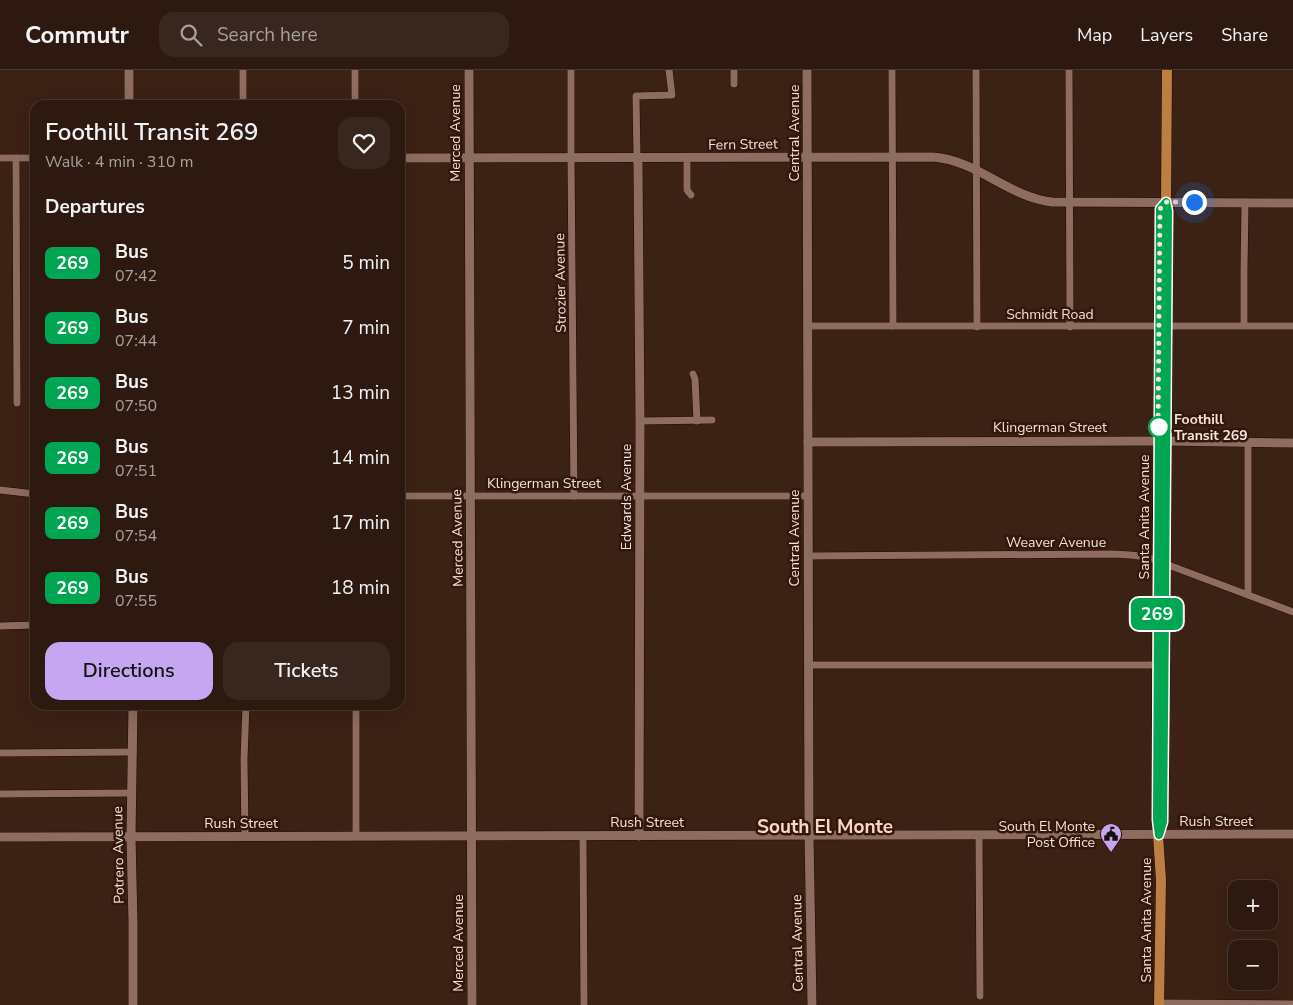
<!DOCTYPE html>
<html lang="en">
<head>
<meta charset="utf-8">
<style>
	body { margin:0; font-family:"Nunito Sans",sans-serif; background:#39261e; color:#f1f3f6; height:100vh; display:flex; flex-direction:column; font-size:19px; white-space:nowrap }
	* { box-sizing:border-box; margin:0 }
	p { font-size:16px; color:#a7a09f }
	.icon { flex:none; width:28px; height:28px; fill:none; stroke:currentColor; stroke-width:2; stroke-linecap:round; stroke-linejoin:round }
	.map { position:relative; flex:1; overflow:hidden }
	.sheet { position:absolute; left:30px; top:30px; width:375px; height:610px; display:flex; flex-direction:column; background:#2d1910; border-radius:15px; box-shadow:0 5px 20px #0002,0 0 0 1px #483830 }
	.sheet>* { flex:none }
	.badge { padding:0 10px; border-radius:8px; font-size:18px; line-height:32px }
	.tools { position:absolute; left:1228px; top:810px; display:grid; gap:10px }
	.tools a { display:grid; place-items:center; width:50px; height:50px; border-radius:10px; background:#2d1910; box-shadow:0 5px 20px #0002,0 0 0 1px #483830; font-size:25px }
	.you { position:absolute; width:25px; height:25px; margin:-12px; border:4px solid #fff; border-radius:50%; background:#1a73e8; box-shadow:0 0 0 8px #1a73e833 }
	.map>.badge { position:absolute; translate:-50% -50%; box-shadow:0 0 0 2px #fff }
	h2 { padding:0 15px; font-size:19px; line-height:45px }
	.round { display:grid; place-items:center; flex:none; width:52px; height:52px; border-radius:15px; background:#39261e }
	.summary { display:flex; align-items:center; justify-content:space-between; height:85px; padding:0 15px }
	h1 { font-size:24px; font-weight:600; line-height:38px }
	.action { display:flex; gap:10px; margin-top:auto; padding:10px 15px }
	.action a { flex:1; height:58px; border-radius:15px; background:#c6a6f0; color:#111; font-size:20px; font-weight:600; line-height:58px; text-align:center }
	.action a+a { background:#39261e; color:#f1f3f6 }
	ul { padding:0; list-style:none }
	li { display:flex; align-items:center; gap:15px; height:65px; padding:0 15px }
	li div { flex:1 }
	li b { display:block; font-size:19px }
	li em { font-style:normal }
	li .badge { min-width:55px; font-weight:700; text-align:center }
	header { display:flex; align-items:center; gap:30px; box-sizing:border-box; height:70px; padding:0 25px; background:#2d1910; border-bottom:1px solid #483830 }
	header strong { font-size:24px }
	nav { display:flex; gap:28px; margin-inline-start:auto; font-size:18px }
	.search { width:350px; height:45px; background:#39261e; display:flex; align-items:center; gap:12px; box-sizing:border-box; padding:0 18px; border-radius:15px; color:#a7a09f; font-size:19px }
	.map>svg:first-child { display:block }
	.lines { fill:none; stroke-linecap:round; stroke-linejoin:round }
	.minor-casing { stroke:#220902; stroke-width:8 }
	.tertiary-casing { stroke:#220902; stroke-width:10 }
	.primary-casing { stroke:#220902; stroke-width:11 }
	.minor { stroke:#8e6d60; stroke-width:7 }
	.tertiary { stroke:#8e6d60; stroke-width:9 }
	.primary { stroke:#bd7e44; stroke-width:10 }
	.line-casing { stroke:#fff; stroke-width:11 }
	.line { stroke:#00a651; stroke-width:8 }
	.walk { stroke:#f5e2da; stroke-width:5; stroke-dasharray:0 9 }
	.stop-dot { fill:#fff; stroke:#00a651; stroke-width:2.5 }
	.labels { text-anchor:middle; stroke-width:5; stroke-linejoin:round; paint-order:stroke }
	.street-label { font-size:14px; fill:#f5e2da; stroke:#32170c }
	.stop-label { font-size:14px; font-weight:bold; fill:#f5e2da; stroke:#32170c; text-anchor:start }
	.poi-label { font-size:14px; fill:#f5e2da; stroke:#32170c; text-anchor:end }
	.district-label { font-size:19px; font-weight:bold; fill:#fbd5c6; stroke:#32170c }
</style>
</head>
<body>
<header>
<strong>Commutr</strong>
<div class="search"><svg class="icon" aria-label="search" viewBox="0 0 24 24"><circle cx="10" cy="10" r="6"/><path d="M15 15l6 6"/></svg>Search here</div>
<nav><a>Map</a><a>Layers</a><a>Share</a></nav>
</header>
<div class="map">
<svg width="1293" height="935" viewBox="0 0 1293 935">
	<rect width="100%" height="100%" fill="#3c2115"/>
	<g class="lines">
		<g class="minor-casing">
			<g id="minor">
				<polyline points="243,0 243,35"/>
				<polyline points="571,0 571,88 574,426"/>
				<polyline points="892,0 893,256"/>
				<polyline points="976,0 977,257"/>
				<polyline points="1069,0 1070,257"/>
				<polyline points="734,14 734,0"/>
				<polyline points="355,35 355,0"/>
				<polyline points="0,88 35,88"/>
				<polyline points="16,88 17,333"/>
				<polyline points="637,88 636,26 672,25 669,0"/>
				<polyline points="687,88 687,120 691,125"/>
				<polyline points="1244,201 1245,133"/>
				<polyline points="1244,203 1244,255"/>
				<polyline points="807,256 1293,256"/>
				<polyline points="693,304 695,309 697,351"/>
				<polyline points="640,351 712,350"/>
				<polyline points="0,420 35,424"/>
				<polyline points="400,426 808,426"/>
				<path d="M808,486L1112,484C1135,485 1150,486 1171,496L1293,542"/>
				<polyline points="1248,525 1248,372"/>
				<polyline points="0,556 35,555"/>
				<polyline points="809,595 1161,595"/>
				<polyline points="0,683 133,682"/>
				<polyline points="0,724 132,723"/>
				<polyline points="979,765 980,926"/>
				<polyline points="245,766 244,689 246,635"/>
				<polyline points="356,766 356,635"/>
				<polyline points="583,766 584,935"/>
				<polyline points="1159,933 1293,934"/>
			</g>
		</g>
		<g class="tertiary-casing">
			<g id="tertiary">
				<polyline points="469,0 472,935"/>
				<polyline points="807,0 809,765 812,935"/>
				<polyline points="129,35 129,0"/>
				<path d="M400,88L933,87C979,91 1006,126 1052,132L1293,133"/>
				<polyline points="637,88 638,94 640,351 639,766"/>
				<polyline points="808,372 1166,371 1293,373"/>
				<polyline points="133,635 131,767 133,853 133,935"/>
				<polyline points="0,767 1293,764"/>
			</g>
		</g>
		<g class="primary-casing">
			<g id="primary">
				<polyline points="1164,709 1168,141 1166,132 1167,0"/>
				<polyline points="1159,935 1161,810 1157,750 1157,595 1160,139 1166,132"/>
			</g>
		</g>
		<use href="#minor" class="minor"/>
		<use href="#tertiary" class="tertiary"/>
		<use href="#primary" class="primary"/>
	</g>
	<g class="lines">
		<g class="line-casing">
			<polyline id="line" points="1165,548 1163,752 1159,765 1157,750 1160,139 1166,132 1168,141 1165,530"/>
		</g>
		<use href="#line" class="line"/>
		<polyline class="walk" points="1159,357 1158,360 1160,139 1166,132 1194,132"/>
	</g>
	<defs>
		<g id="civic-pin" transform="scale(1.125)"><path d="M0 17L-7.5 6A9.5 9.5 0 1 1 7.5 6Z" fill="#c6a6f0" stroke="#32170c"/><path d="M-.6-6.5H3V-4.5H.6V-3L4-1V1h2V6H-6V1h2V-1L-.6-3ZM-1.2 2.5V6h2.4V2.5Z" fill="#111"/></g>
	</defs>
	<g fill-rule="evenodd">
		<use href="#civic-pin" x="1111" y="764"/>
	</g>
	<circle class="stop-dot" cx="1159" cy="357" r="10"/>
	<g class="labels">
		<g class="street-label">
			<text transform="translate(455 63) rotate(-90)" y="5">Merced Avenue</text>
			<text transform="translate(794 63) rotate(-90)" y="5">Central Avenue</text>
			<text transform="translate(743 74) rotate(-1)" y="5">Fern Street</text>
			<text transform="translate(560 213) rotate(-91)" y="5">Strozier Avenue</text>
			<text x="1050" y="249">Schmidt Road</text>
			<text x="1050" y="362">Klingerman Street</text>
			<text x="544" y="418">Klingerman Street</text>
			<text transform="translate(626 427) rotate(-90)" y="5">Edwards Avenue</text>
			<text transform="translate(1144 447) rotate(-90)" y="5">Santa Anita Avenue</text>
			<text transform="translate(457 468) rotate(-91)" y="5">Merced Avenue</text>
			<text transform="translate(794 468) rotate(-90)" y="5">Central Avenue</text>
			<text x="1056" y="477">Weaver Avenue</text>
			<text x="1216" y="756">Rush Street</text>
			<text x="647" y="757">Rush Street</text>
			<text x="241" y="758">Rush Street</text>
			<text transform="translate(118 785) rotate(-91)" y="5">Potrero Avenue</text>
			<text transform="translate(1146 850) rotate(-90)" y="5">Santa Anita Avenue</text>
			<text transform="translate(458 873) rotate(-90)" y="5">Merced Avenue</text>
			<text transform="translate(797 873) rotate(-91)" y="5">Central Avenue</text>
		</g>
		<g class="stop-label">
			<text x="1174" y="354">Foothill<tspan x="1174" dy="16">Transit 269</tspan></text>
		</g>
		<g class="poi-label">
			<text x="1095" y="761">South El Monte<tspan x="1095" dy="16">Post Office</tspan></text>
		</g>
		<g class="district-label">
			<text x="825" y="763">South El Monte</text>
		</g>
	</g>
</svg>
<div class="tools">
<a>+</a>
<a>−</a>
</div>
<div class="you" style="left:1194px;top:132px"></div>
<b class="badge" style="left:1157px;top:544px;background:#00a651;color:#fff">269</b>
<section class="sheet">
<div class="summary"><div><h1>Foothill Transit 269</h1><p>Walk · 4 min · 310 m</p></div><a class="round"><svg class="icon" aria-label="heart" viewBox="0 0 24 24"><path d="M12 20l-8-8c-3-5 5-10 8-4 3-6 11-1 8 4z"/></svg></a></div>
<h2>Departures</h2>
<ul>
<li><span class="badge" style="background:#00a651;color:#fff">269</span><div><b>Bus</b><p>07:42</p></div><em>5 min</em></li>
<li><span class="badge" style="background:#00a651;color:#fff">269</span><div><b>Bus</b><p>07:44</p></div><em>7 min</em></li>
<li><span class="badge" style="background:#00a651;color:#fff">269</span><div><b>Bus</b><p>07:50</p></div><em>13 min</em></li>
<li><span class="badge" style="background:#00a651;color:#fff">269</span><div><b>Bus</b><p>07:51</p></div><em>14 min</em></li>
<li><span class="badge" style="background:#00a651;color:#fff">269</span><div><b>Bus</b><p>07:54</p></div><em>17 min</em></li>
<li><span class="badge" style="background:#00a651;color:#fff">269</span><div><b>Bus</b><p>07:55</p></div><em>18 min</em></li>
</ul>
<div class="action"><a>Directions</a><a>Tickets</a></div>
</section>
</div>
</body>
</html>
